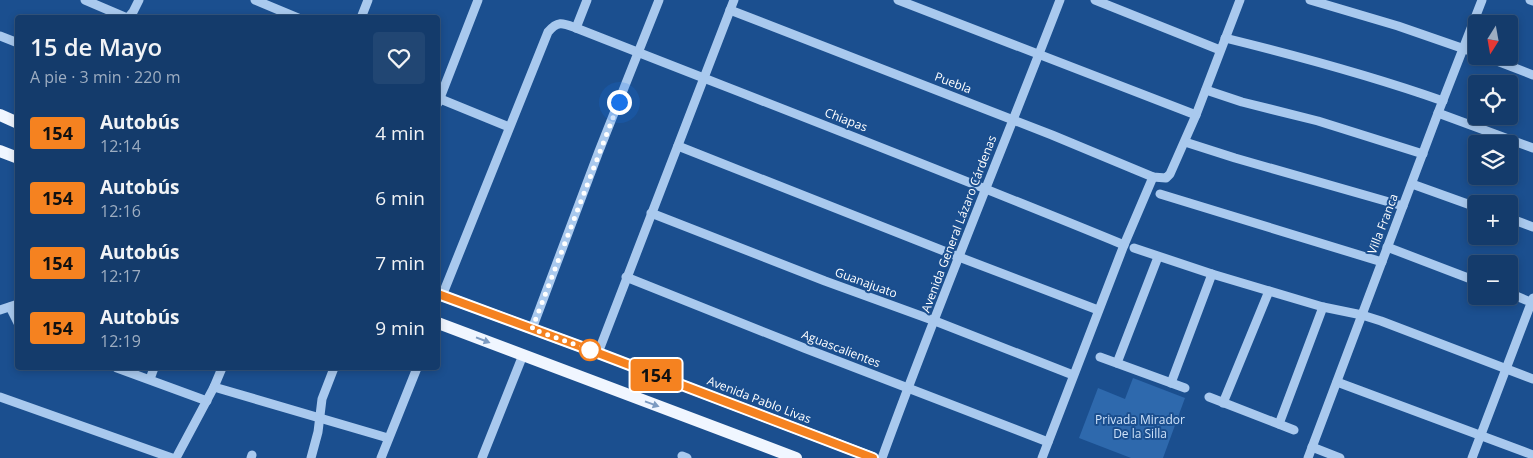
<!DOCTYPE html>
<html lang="es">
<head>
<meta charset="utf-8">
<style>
	body { margin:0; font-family:"Open Sans",sans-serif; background:#214673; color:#f1f3f6; height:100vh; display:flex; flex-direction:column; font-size:19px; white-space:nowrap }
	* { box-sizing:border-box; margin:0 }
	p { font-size:16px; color:#9dadc1 }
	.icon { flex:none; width:28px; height:28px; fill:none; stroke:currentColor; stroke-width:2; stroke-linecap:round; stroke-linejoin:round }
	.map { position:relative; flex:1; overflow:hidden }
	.details { position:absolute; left:15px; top:15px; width:425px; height:355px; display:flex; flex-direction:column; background:#143b6b; border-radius:5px; box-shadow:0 2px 8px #0003,0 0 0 1px #33557e }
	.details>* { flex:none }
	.badge { padding:0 10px; border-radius:4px; font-size:18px; line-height:32px }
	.needle { width:32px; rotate:191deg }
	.controls { position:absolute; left:1468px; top:15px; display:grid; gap:10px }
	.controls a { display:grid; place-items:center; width:50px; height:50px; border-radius:5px; background:#143b6b; box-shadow:0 2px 8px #0003,0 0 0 1px #33557e; font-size:25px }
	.you { position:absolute; width:25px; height:25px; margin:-12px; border:4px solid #fff; border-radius:50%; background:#1a73e8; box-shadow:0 0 0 8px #1a73e833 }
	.map>.badge { position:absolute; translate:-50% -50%; box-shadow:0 0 0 2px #fff }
	.round { display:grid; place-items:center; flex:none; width:52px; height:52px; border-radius:5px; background:#214673 }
	.overview { display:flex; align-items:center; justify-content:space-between; height:85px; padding:0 15px }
	h1 { font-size:24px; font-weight:600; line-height:38px }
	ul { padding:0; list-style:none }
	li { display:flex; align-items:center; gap:15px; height:65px; padding:0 15px }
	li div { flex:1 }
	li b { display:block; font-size:19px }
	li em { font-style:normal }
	li .badge { min-width:55px; font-weight:700; text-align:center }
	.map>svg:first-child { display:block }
	.green { fill:#2e69ad }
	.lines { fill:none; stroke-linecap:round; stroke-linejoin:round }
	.minor { stroke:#a9c9ee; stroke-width:9 }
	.major { stroke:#f0f6ff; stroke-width:12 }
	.oneway { fill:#7b9ac1 }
	.line-casing { stroke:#fff; stroke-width:11 }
	.line { stroke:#f58220; stroke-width:8 }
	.walk { stroke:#fff; stroke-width:5; stroke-dasharray:0 9 }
	.stop-dot { fill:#fff; stroke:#f58220; stroke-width:2.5 }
	.labels { text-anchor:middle; stroke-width:4; stroke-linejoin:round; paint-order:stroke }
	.street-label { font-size:12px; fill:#fff; stroke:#1b4f8f }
	.park-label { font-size:12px; fill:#cfe3fa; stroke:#1b4f8f }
</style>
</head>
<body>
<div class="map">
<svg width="1533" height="458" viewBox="0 0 1533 458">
	<rect width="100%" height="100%" fill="#1b4f8f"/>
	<polygon class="green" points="1133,378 1185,398 1163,458 1131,458 1079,438 1098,388 1125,399"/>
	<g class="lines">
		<g class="minor">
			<polyline points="85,0 127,18"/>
			<polyline points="255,0 298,18"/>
			<polyline points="898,0 1196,115"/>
			<polyline points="1095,0 1220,50"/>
			<polyline points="1310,0 1398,26 1476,53"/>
			<polyline points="1530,0 1533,1"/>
			<polyline points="730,10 1052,135 1153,177 1166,178 1170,174 1196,115 1240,0"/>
			<polyline points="128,18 133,12 139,0"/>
			<polyline points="361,18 368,0"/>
			<polyline points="576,28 587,0"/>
			<polyline points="0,36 18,43"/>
			<path d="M1225,38C1298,56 1372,76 1443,101"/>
			<polyline points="1484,56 1533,75"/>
			<polyline points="1206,90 1242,102 1318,121 1423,154"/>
			<polyline points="438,98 509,127"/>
			<polyline points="438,103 478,0"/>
			<polyline points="1438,113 1533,148"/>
			<polyline points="1185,142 1235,158 1403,206"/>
			<polyline points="678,146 959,257 1098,310"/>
			<polyline points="1412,184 1476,207"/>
			<polyline points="1160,194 1382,262"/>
			<polyline points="651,213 825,281 935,321 1073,375"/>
			<polyline points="1509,218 1533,227"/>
			<polyline points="1387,247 1476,281"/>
			<polyline points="1134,248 1212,274 1323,307 1362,315 1381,321 1533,379"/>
			<polyline points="626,277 804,348 1048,442"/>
			<polyline points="1509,293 1533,303"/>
			<path d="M442,296L548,32C558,20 563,23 576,28C759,100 942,170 1124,245"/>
			<polyline points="10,307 18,323"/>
			<polyline points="0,310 18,304"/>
			<polyline points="532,329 599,151 659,0"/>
			<polyline points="598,353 734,0"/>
			<polyline points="1100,357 1185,388"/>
			<polyline points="1117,363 1158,257"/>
			<polyline points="117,368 207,401"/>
			<polyline points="150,379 154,368"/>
			<polyline points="1337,382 1533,455"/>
			<polyline points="1171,383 1212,274"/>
			<polyline points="214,387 388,438"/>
			<polyline points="0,397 172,458"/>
			<polyline points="1209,397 1294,430"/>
			<polyline points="1223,403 1269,291"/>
			<polyline points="1279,424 1323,307"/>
			<polyline points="1312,447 1340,458"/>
			<polyline points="682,456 687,458"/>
			<polyline points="176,458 214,387 222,368"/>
			<polyline points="251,458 252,455"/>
			<polyline points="311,458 318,432 322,399 334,368"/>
			<polyline points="381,458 417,368"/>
			<polyline points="482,458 523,355"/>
			<path d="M882,458C938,304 1001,153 1060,0"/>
			<polyline points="1042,458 1124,245 1153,177"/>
			<polyline points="1308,458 1438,113 1482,0"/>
			<polyline points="1472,458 1533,298"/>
		</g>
		<g class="major">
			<polyline points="0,115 18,123"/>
			<polyline points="0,151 18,158"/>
			<polyline points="438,294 598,353 873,458"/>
			<polyline points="438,323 796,458"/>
		</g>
	</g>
	<defs><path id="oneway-solid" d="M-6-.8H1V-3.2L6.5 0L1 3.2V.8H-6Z" transform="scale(1.25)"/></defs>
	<g class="oneway">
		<use href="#oneway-solid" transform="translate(483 340) rotate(21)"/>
		<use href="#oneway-solid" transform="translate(652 404) rotate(20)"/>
	</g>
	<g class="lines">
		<g class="line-casing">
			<polyline id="line" points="438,294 598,353 873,458"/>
		</g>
		<use href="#line" class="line"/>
		<polyline class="walk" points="590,350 532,329 619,102"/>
	</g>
	<circle class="stop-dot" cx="590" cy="350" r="10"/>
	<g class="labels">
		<g class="street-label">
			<text transform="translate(953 83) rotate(21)" y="4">Puebla</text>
			<text transform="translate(846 120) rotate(21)" y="4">Chiapas</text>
			<text transform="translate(959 224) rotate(-69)" y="4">Avenida General Lázaro Cárdenas</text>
			<text transform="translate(1383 224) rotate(-69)" y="4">Villa Franca</text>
			<text transform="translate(866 283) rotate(20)" y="4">Guanajuato</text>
			<text transform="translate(841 349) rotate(21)" y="4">Aguascalientes</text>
			<text transform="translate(759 400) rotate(21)" y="4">Avenida Pablo Livas</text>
		</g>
		<g class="park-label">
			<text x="1140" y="424">Privada Mirador<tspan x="1140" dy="14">De la Silla</tspan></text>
		</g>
	</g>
</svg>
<div class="controls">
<a><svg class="needle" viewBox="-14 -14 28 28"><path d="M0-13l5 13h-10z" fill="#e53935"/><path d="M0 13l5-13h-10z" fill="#9dadc1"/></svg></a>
<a><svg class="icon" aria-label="locate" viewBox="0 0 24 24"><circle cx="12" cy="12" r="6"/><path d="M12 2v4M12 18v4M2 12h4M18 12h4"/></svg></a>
<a><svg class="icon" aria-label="layers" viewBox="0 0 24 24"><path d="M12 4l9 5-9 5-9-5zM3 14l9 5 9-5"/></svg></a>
<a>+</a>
<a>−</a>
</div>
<div class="you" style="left:619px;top:102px"></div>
<b class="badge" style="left:656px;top:375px;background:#f58220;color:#111">154</b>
<section class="details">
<div class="overview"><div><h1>15 de Mayo</h1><p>A pie · 3 min · 220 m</p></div><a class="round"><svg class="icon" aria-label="heart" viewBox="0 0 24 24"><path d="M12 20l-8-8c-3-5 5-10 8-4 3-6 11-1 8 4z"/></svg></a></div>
<ul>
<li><span class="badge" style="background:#f58220;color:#111">154</span><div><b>Autobús</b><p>12:14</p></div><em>4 min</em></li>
<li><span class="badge" style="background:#f58220;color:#111">154</span><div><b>Autobús</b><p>12:16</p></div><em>6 min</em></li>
<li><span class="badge" style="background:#f58220;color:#111">154</span><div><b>Autobús</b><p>12:17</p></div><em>7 min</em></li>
<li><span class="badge" style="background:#f58220;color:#111">154</span><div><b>Autobús</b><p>12:19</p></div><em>9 min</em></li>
</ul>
</section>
</div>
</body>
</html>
